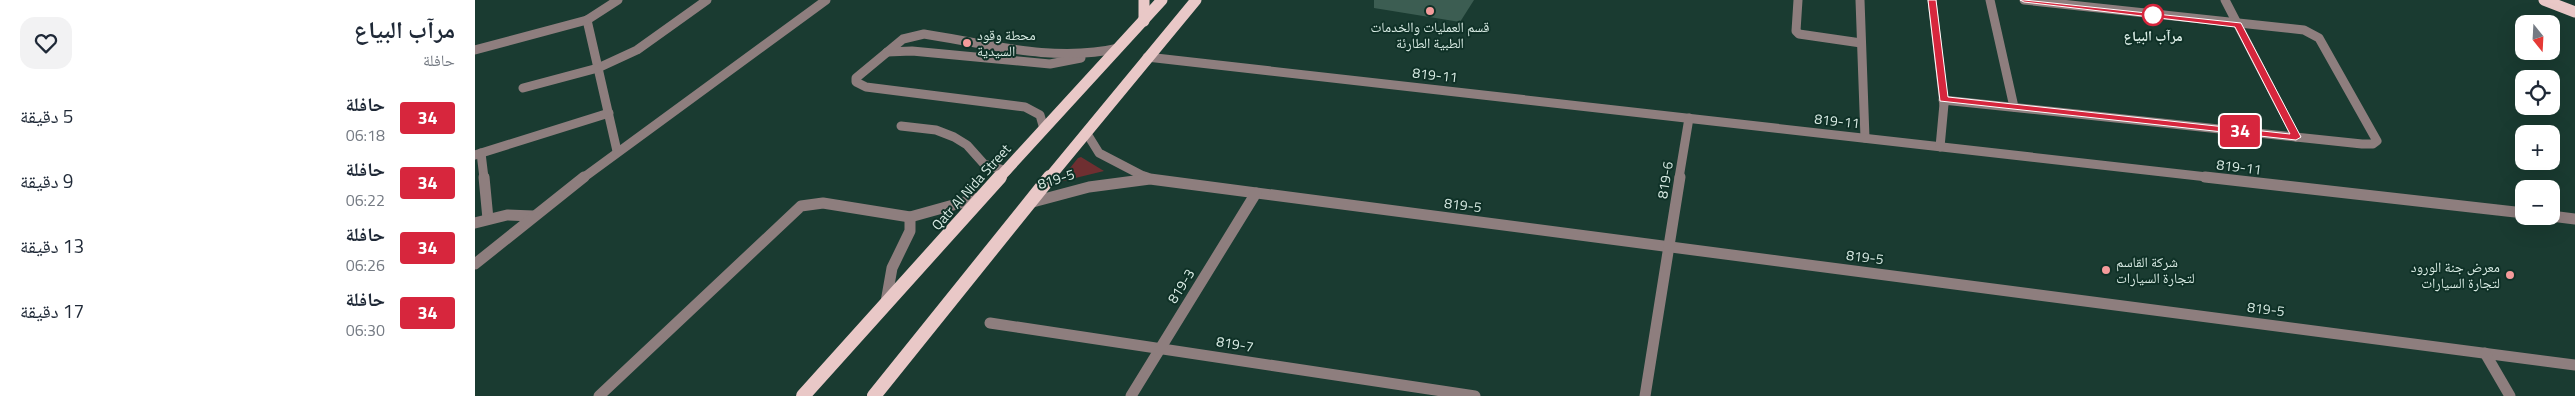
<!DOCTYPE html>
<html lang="ar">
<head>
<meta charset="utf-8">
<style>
	body { margin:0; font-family:"Titillium Web","Noto Naskh Arabic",sans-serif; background:#f2f2f3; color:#1f2937; direction:rtl; height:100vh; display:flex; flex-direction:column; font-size:19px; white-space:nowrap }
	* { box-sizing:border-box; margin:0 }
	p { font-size:16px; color:#747a83 }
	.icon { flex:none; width:28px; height:28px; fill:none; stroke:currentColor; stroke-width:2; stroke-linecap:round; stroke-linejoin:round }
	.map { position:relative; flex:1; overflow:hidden; direction:ltr }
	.panel { display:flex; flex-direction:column; background:#fff; width:475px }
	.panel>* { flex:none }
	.badge { padding:0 10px; border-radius:4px; font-size:18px; line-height:32px }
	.needle { width:32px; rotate:162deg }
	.buttons { position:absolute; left:2040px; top:15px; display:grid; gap:10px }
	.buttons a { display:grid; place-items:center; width:45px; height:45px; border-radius:10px; background:#fff; box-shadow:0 5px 20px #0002; font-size:25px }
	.map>.badge { position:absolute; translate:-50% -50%; box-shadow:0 0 0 2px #fff }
	.round { display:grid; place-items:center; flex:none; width:52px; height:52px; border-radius:15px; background:#f2f2f3 }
	.head { display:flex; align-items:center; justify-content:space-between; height:85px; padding:0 20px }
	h1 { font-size:24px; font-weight:700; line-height:38px }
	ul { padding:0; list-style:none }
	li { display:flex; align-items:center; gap:15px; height:65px; padding:0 20px }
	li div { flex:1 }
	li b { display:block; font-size:19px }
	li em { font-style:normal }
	li .badge { min-width:55px; font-weight:700; text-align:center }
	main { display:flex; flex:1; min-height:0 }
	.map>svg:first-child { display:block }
	.green { fill:#6f2f31 }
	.building { fill:#3c5d52 }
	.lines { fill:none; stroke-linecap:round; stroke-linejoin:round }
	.lane-far1 { stroke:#8e7e7e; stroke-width:9 }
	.lane { stroke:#8e7e7e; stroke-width:11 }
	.street-far1 { stroke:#8e7e7e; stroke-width:9 }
	.street { stroke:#8e7e7e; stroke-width:11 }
	.primary-far1 { stroke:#e9c8c7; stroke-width:11 }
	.primary { stroke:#e9c8c7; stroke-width:14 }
	.line { fill:#d7263d; stroke:#fff }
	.poi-dot { fill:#f59b9b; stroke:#0f3127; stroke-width:2 }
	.stop-dot { fill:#fff; stroke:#d7263d; stroke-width:2.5 }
	.labels { text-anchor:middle; stroke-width:4; stroke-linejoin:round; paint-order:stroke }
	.poi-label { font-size:14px; fill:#daece5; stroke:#0f3127; text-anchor:start }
	.stop-label { font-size:14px; font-weight:bold; fill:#daece5; stroke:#0f3127 }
	.street-label { font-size:14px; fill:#daece5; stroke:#0f3127 }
</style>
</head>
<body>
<main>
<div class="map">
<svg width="2100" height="396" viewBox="0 0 2100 396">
	<rect width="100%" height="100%" fill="#1a3b31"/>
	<polygon class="green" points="606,157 629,171 584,182 603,158"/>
	<polygon class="building" points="899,0 999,0 985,22 899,8"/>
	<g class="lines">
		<g class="lane-far1">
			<polyline points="1323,0 1321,31 1324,34 1386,43"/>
			<polyline points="1385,0 1390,138"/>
			<polyline points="1457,0 1469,104"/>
			<polyline points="1515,0 1539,107"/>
			<polyline points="1750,0 1821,137"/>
			<polyline points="412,52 437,51 575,64 606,58"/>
			<polyline points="1468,100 1887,144 1898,144 1902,141 1844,38 1829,30 1549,0"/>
			<polyline points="426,126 461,130 479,137 492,145 509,164 532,171"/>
			<path d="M569,129L565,115L550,107L391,87L381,82V78L428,39L449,34C513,44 580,63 644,48"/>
		</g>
		<g class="lane">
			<polyline points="411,302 417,268 435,231 435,217"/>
			<polyline points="124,396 326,206 348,203 435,217 507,197"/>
		</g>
		<g class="street-far1">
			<polyline points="112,20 142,151"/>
			<polyline points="0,50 112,20 143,0"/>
			<polyline points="672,57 1741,178"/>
			<polyline points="48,88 123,68 162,50 232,0"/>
			<polyline points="611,132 624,153 672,178"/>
			<polyline points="1465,147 1469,104"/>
			<polyline points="6,153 9,178"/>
			<polyline points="0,155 134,113"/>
			<polyline points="108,178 351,0"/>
			<polyline points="1204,178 1214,118"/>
		</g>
		<g class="street">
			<polyline points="9,177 13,219"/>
			<polyline points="669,177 672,178"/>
			<polyline points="1730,177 2049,213"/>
			<polyline points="554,203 614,187 675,179 2100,365"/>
			<polyline points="2076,216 2100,219"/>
			<polyline points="0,223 32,215 58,216"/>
			<polyline points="0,264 109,177"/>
			<polyline points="515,323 1000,396"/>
			<polyline points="2010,353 2035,396"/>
			<polyline points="656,396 781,193"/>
			<polyline points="1170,396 1205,177"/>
		</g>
		<g class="primary-far1">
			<polyline points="669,0 669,21"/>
			<polyline points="2069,0 2100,12"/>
			<polyline points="524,178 687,0"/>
			<polyline points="574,178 721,0"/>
		</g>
		<g class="primary">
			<polyline points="328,396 525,177"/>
			<polyline points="399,396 575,177"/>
		</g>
	</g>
	<polygon class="line" points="1453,0 1461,0 1473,97 1815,134 1760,27 1549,2 1545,0 1549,0 1766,23 1826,137 1821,140 1465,101"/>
	<g class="poi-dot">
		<circle cx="955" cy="11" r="5"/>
		<circle cx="492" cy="43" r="5"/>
		<circle cx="1631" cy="270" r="5"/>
		<circle cx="2035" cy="275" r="5"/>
	</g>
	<circle class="stop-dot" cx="1678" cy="15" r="10"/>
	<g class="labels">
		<g class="poi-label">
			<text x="955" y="32" text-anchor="middle">قسم العمليات والخدمات<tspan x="955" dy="16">الطبية الطارئة</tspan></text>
			<text x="502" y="40">محطة وقود<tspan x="502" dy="16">السيدية</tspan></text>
			<text x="1641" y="267">شركة القاسم<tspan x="1641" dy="16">لتجارة السيارات</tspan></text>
			<text x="2025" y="272" text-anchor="end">معرض جنة الورود<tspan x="2025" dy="16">لتجارة السيارات</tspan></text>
		</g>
		<g class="stop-label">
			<text x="1678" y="41">مرآب البياع</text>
		</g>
		<g class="street-label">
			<text transform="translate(960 75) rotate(6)" y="5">819-11</text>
			<text transform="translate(1362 121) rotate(6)" y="5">819-11</text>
			<text transform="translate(1764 167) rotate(7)" y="5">819-11</text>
			<text transform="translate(581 179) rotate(-17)" y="5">819-5</text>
			<text transform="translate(1190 180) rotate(-81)" y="5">819-6</text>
			<text transform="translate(496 187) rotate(-48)" y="5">Qatr Al Nida Street</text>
			<text transform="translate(988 205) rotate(7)" y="5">819-5</text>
			<text transform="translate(1390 257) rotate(7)" y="5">819-5</text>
			<text transform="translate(706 286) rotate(-58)" y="5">819-3</text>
			<text transform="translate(1791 309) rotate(7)" y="5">819-5</text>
			<text transform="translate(760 344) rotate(9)" y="5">819-7</text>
		</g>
	</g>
</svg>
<div class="buttons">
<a><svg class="needle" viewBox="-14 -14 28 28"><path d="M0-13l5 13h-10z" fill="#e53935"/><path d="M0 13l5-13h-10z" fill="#747a83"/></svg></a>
<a><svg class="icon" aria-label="locate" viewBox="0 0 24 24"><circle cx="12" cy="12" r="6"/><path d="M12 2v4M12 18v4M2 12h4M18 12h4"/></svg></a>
<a>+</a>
<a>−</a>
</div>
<b class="badge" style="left:1765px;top:131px;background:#d7263d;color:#fff">34</b>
</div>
<section class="panel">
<div class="head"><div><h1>مرآب البياع</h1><p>حافلة</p></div><a class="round"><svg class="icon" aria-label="heart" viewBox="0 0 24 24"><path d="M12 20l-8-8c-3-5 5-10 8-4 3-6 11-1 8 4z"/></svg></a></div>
<ul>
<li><span class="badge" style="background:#d7263d;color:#fff">34</span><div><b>حافلة</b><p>06:18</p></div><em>5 دقيقة</em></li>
<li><span class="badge" style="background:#d7263d;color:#fff">34</span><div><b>حافلة</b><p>06:22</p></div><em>9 دقيقة</em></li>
<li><span class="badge" style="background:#d7263d;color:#fff">34</span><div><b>حافلة</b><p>06:26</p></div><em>13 دقيقة</em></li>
<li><span class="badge" style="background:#d7263d;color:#fff">34</span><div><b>حافلة</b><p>06:30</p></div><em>17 دقيقة</em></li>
</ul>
</section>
</main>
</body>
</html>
